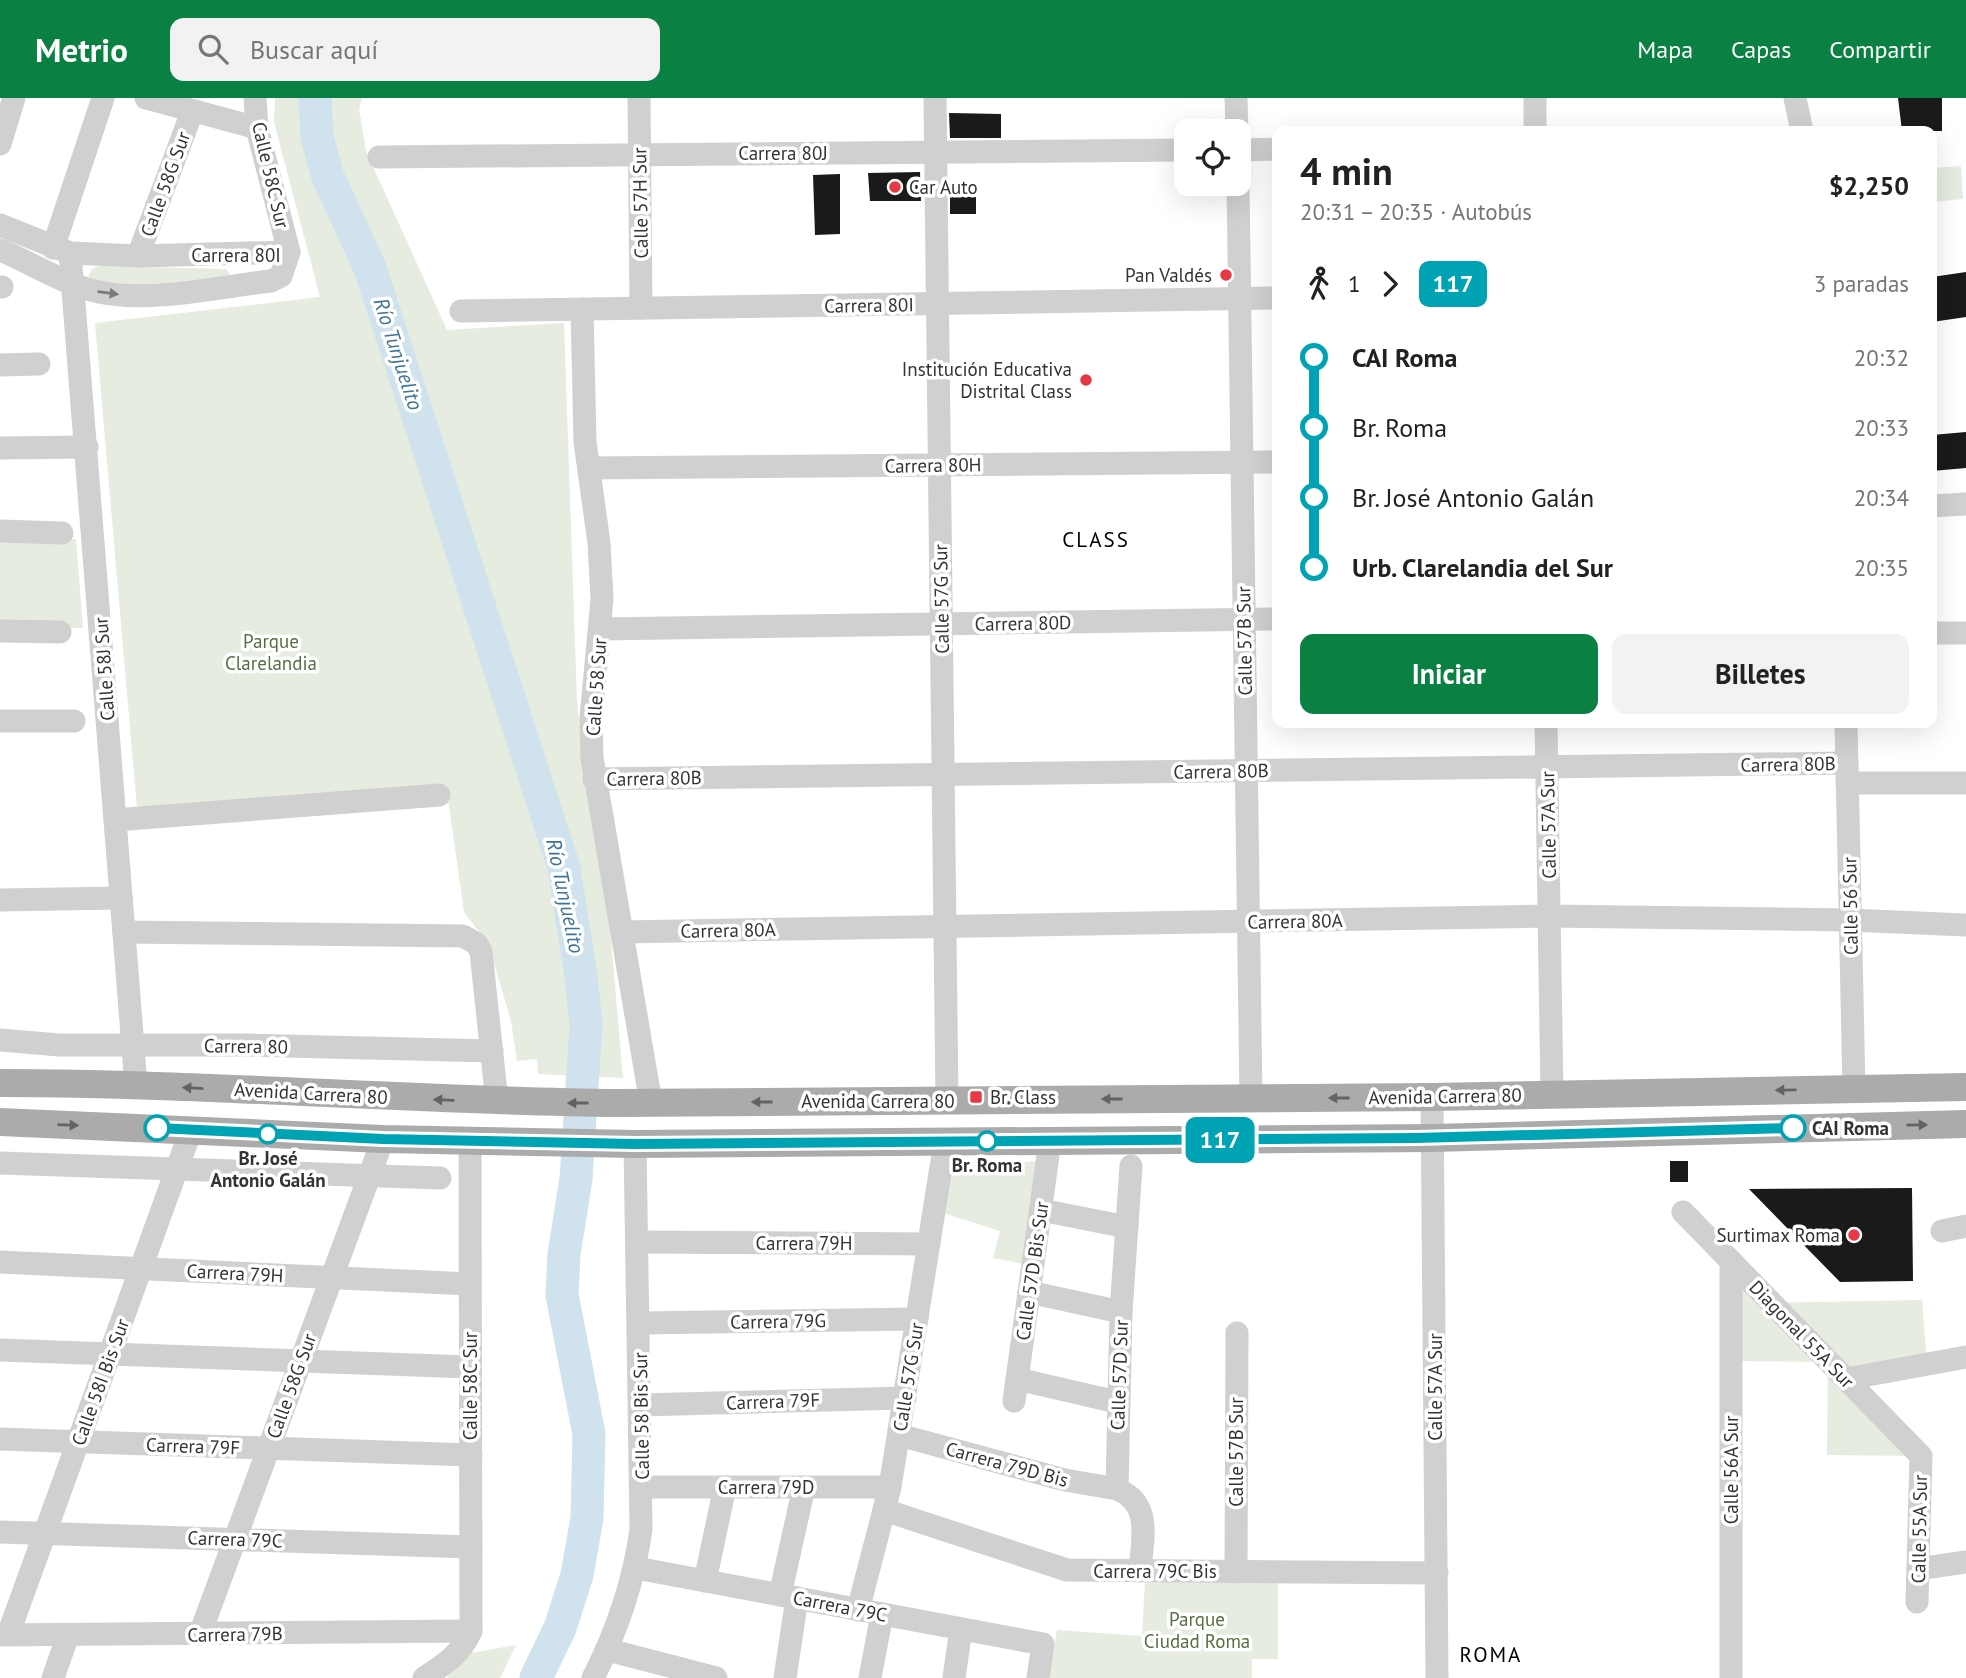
<!DOCTYPE html>
<html lang="es">
<head>
<meta charset="utf-8">
<style>
	body { margin:0; font-family:"PT Sans",sans-serif; background:#f2f2f2; color:#222; height:100vh; display:flex; flex-direction:column; font-size:26px; white-space:nowrap }
	* { box-sizing:border-box; margin:0 }
	p { font-size:23px; color:#767676 }
	.icon { flex:none; width:38px; height:38px; fill:none; stroke:currentColor; stroke-width:2; stroke-linecap:round; stroke-linejoin:round }
	.map { position:relative; flex:1; overflow:hidden }
	.panel { position:absolute; left:1272px; top:28px; width:665px; height:602px; display:flex; flex-direction:column; background:#fff; border-radius:14px; box-shadow:0 7px 28px #0002 }
	.panel>* { flex:none }
	.badge { padding:0 14px; border-radius:10px; font-size:24px; line-height:46px }
	.controls { position:absolute; left:1174px; top:21px; display:grid; gap:14px }
	.controls a { display:grid; place-items:center; width:77px; height:77px; border-radius:14px; background:#fff; box-shadow:0 7px 28px #0002; font-size:35px }
	.map>.badge { position:absolute; translate:-50% -50%; box-shadow:0 0 0 4px #fff }
	.legs { display:flex; align-items:center; gap:10px; height:77px; padding:0 28px; font-size:23px }
	.legs p { margin-inline-start:auto }
	.head { display:flex; align-items:center; justify-content:space-between; height:119px; padding:0 28px }
	h1 { font-size:38px; font-weight:800; line-height:52px }
	.cta { display:flex; gap:14px; margin-top:auto; padding:14px 28px }
	.cta a { flex:1; height:80px; border-radius:14px; background:#0b8043; color:#fff; font-size:28px; font-weight:800; line-height:80px; text-align:center }
	.cta a+a { background:#f2f2f2; color:#222 }
	ul { padding:0 28px; list-style:none }
	li { display:flex; align-items:center; gap:24px; height:70px; font-size:26px }
	li i { display:grid; place-items:center; width:10px; height:100%; margin:0 9px; background:currentColor }
	li i::after { content:''; width:18px; height:18px; margin:-9px; border:5px solid; border-radius:50%; background:#fff }
	li p { margin-inline-start:auto }
	li:first-child i { background:linear-gradient(#0000 50%,currentColor 0) }
	li:last-child i { background:linear-gradient(currentColor 50%,#0000 0) }
	header { display:flex; align-items:center; gap:42px; box-sizing:border-box; height:98px; padding:0 35px; background:#0b8043; color:#fff }
	header strong { font-size:33px }
	nav { display:flex; gap:38px; margin-inline-start:auto; font-size:24px }
	.search { width:490px; height:63px; background:#f2f2f2; display:flex; align-items:center; gap:18px; box-sizing:border-box; padding:0 24px; border-radius:14px; color:#767676; font-size:26px }
	.map>svg:first-child { display:block }
	.green { fill:#e6ecdf }
	.lines { fill:none; stroke-linecap:round; stroke-linejoin:round }
	.river { stroke:#cfe2ee; stroke-width:33 }
	.building { fill:#1a1a1a }
	.minor { stroke:#d0d0d0; stroke-width:23 }
	.major { stroke:#ababab; stroke-width:28 }
	.oneway { fill:#7a7a7a }
	.oneway2 { fill:#636363 }
	.line-1-casing { stroke:#fff; stroke-width:16 }
	.line-1 { stroke:#00a3b4; stroke-width:10 }
	.poi-dot { fill:#e63946; stroke:#fff; stroke-width:2.5 }
	.stop-1-dot { fill:#fff; stroke:#00a3b4; stroke-width:3.5 }
	.labels { text-anchor:middle; stroke-width:7; stroke-linejoin:round; paint-order:stroke }
	.street-label { font-size:19px; fill:#333; stroke:#fff }
	.poi-label { font-size:19px; fill:#333; stroke:#fff; text-anchor:end }
	.park-label { font-size:19px; fill:#56703f; stroke:#fff }
	.stop-label { font-size:19px; font-weight:bold; fill:#333; stroke:#fff }
	.water-label { font-size:21px; font-style:italic; fill:#3f7597; stroke:#fff }
	.neighbourhood-label { font-size:21px; letter-spacing:2px; fill:#000; stroke:#fff }
</style>
</head>
<body>
<header>
<strong>Metrio</strong>
<div class="search"><svg class="icon" aria-label="search" viewBox="0 0 24 24"><circle cx="10" cy="10" r="6"/><path d="M15 15l6 6"/></svg>Buscar aquí</div>
<nav><a>Mapa</a><a>Capas</a><a>Compartir</a></nav>
</header>
<div class="map">
<svg width="1966" height="1580" viewBox="0 0 1966 1580">
	<rect width="100%" height="100%" fill="#fff"/>
	<g class="green">
		<polygon points="275,0 362,0 359,11 366,53 447,232 564,225 577,604 587,685 605,773 623,980 538,976 537,961 517,963 511,923 495,868 480,835 464,814 446,687 137,711 95,225 320,199 274,24"/>
		<polygon points="1961,68 1963,101 1932,104 1932,70"/>
		<path d="M100,168L226,171L230,176C211,187 105,193 88,178L93,170Z"/>
		<polygon points="0,440 76,441 83,530 0,530"/>
		<polygon points="1039,1063 1025,1166 993,1160 1000,1133 940,1114 948,1069"/>
		<polygon points="1738,1179 1763,1205 1922,1202 1927,1267 1847,1281 1921,1358 1827,1357 1828,1264 1738,1263"/>
		<polygon points="1278,1482 1278,1561 1252,1561 1252,1580 1049,1580 1057,1532 1142,1538 1145,1483"/>
		<polygon points="516,1547 500,1580 447,1580 466,1556"/>
	</g>
	<g class="lines">
		<polyline class="river" points="315,0 317,39 328,79 370,170 564,770 581,878 586,927 576,1081 564,1156 562,1197 589,1336 587,1420 577,1477 560,1530 536,1580"/>
	</g>
	<g class="building">
		<polygon points="1898,0 1942,0 1942,33 1902,33"/>
		<polygon points="949,15 1001,16 1001,40 950,40"/>
		<polygon points="920,74 921,103 870,103 868,75"/>
		<polygon points="840,76 840,136 815,137 813,77"/>
		<polygon points="976,95 976,116 950,116 950,96"/>
		<polygon points="1966,174 1966,219 1932,224 1932,179"/>
		<polygon points="1966,334 1966,370 1932,373 1932,337"/>
		<rect x="1670" y="1063" width="18" height="21"/>
		<polygon points="1912,1090 1913,1183 1840,1184 1749,1091"/>
	</g>
	<g class="lines">
		<g class="minor">
			<polyline points="146,0 257,30"/>
			<polyline points="639,0 641,210"/>
			<polyline points="935,0 947,1002"/>
			<polyline points="1236,0 1237,33"/>
			<polyline points="1535,0 1535,33"/>
			<polyline points="1795,0 1802,33"/>
			<polyline points="0,46 14,0"/>
			<polyline points="1239,52 1278,51"/>
			<polyline points="379,59 1186,52"/>
			<polyline points="1238,86 1251,1000"/>
			<polyline points="0,127 70,155 138,158 289,154"/>
			<polyline points="53,150 103,0"/>
			<path d="M0,152C32,165 65,187 99,194C150,205 218,189 271,183L281,178L289,154L257,30L255,0"/>
			<polyline points="70,155 136,987"/>
			<polyline points="138,158 192,14"/>
			<polyline points="0,189 2,189"/>
			<polyline points="582,211 585,344 599,445 602,501 591,620 592,660 651,1005"/>
			<polyline points="461,213 1278,200"/>
			<polyline points="0,267 39,266"/>
			<polyline points="0,350 87,349"/>
			<polyline points="589,370 1278,364"/>
			<polyline points="1932,408 1966,406"/>
			<polyline points="0,433 62,435"/>
			<polyline points="601,531 1278,521"/>
			<polyline points="0,533 60,534"/>
			<polyline points="1932,535 1966,535"/>
			<polyline points="0,623 74,623"/>
			<polyline points="1546,625 1552,997"/>
			<polyline points="1846,625 1854,991"/>
			<polyline points="594,681 1847,665"/>
			<polyline points="1847,685 1966,685"/>
			<polyline points="115,722 439,697"/>
			<polyline points="0,802 121,800"/>
			<polyline points="124,834 463,838 477,846 481,854 497,1004"/>
			<polyline points="623,834 1549,818 1850,822 1966,827"/>
			<polyline points="0,942 59,947 248,947 492,953"/>
			<polyline points="1432,999 1437,1580"/>
			<polyline points="0,1065 440,1080"/>
			<path d="M1131,1068L1121,1214L1117,1391C1153,1406 1142,1441 1140,1473"/>
			<polyline points="1041,1112 1127,1129"/>
			<polyline points="1683,1114 1921,1358 1917,1504"/>
			<polyline points="1942,1133 1966,1128"/>
			<polyline points="637,1144 929,1146"/>
			<polyline points="0,1164 470,1186"/>
			<polyline points="1029,1194 1121,1214"/>
			<polyline points="639,1225 917,1221"/>
			<polyline points="0,1252 470,1269"/>
			<polyline points="1017,1281 1117,1304"/>
			<polyline points="1846,1281 1966,1259"/>
			<polyline points="1014,1303 1050,1043"/>
			<polyline points="641,1307 905,1300"/>
			<polyline points="899,1337 1065,1382 1117,1391"/>
			<polyline points="0,1341 471,1357"/>
			<polyline points="642,1389 890,1389"/>
			<polyline points="884,1412 1067,1472 1437,1475"/>
			<polyline points="0,1434 471,1449"/>
			<polyline points="636,1470 1043,1546 1038,1580"/>
			<polyline points="1918,1471 1966,1464"/>
			<polyline points="1236,1474 1237,1235"/>
			<polyline points="705,1483 725,1389"/>
			<polyline points="780,1497 804,1389"/>
			<polyline points="858,1512 890,1389 945,1044"/>
			<polyline points="200,1536 383,1041"/>
			<polyline points="0,1537 471,1533"/>
			<polyline points="8,1537 191,1032"/>
			<polyline points="608,1552 716,1580"/>
			<polyline points="53,1580 68,1537"/>
			<path d="M424,1580C445,1566 461,1556 471,1533L470,1043"/>
			<path d="M593,1580C617,1533 634,1483 641,1431L635,1046"/>
			<polyline points="785,1580 797,1500"/>
			<polyline points="870,1580 882,1516"/>
			<polyline points="954,1580 961,1531"/>
			<polyline points="1731,1580 1731,1164"/>
		</g>
		<g class="major">
			<path d="M0,985C206,985 412,1003 618,1005L1432,999L1966,989"/>
			<polyline points="0,1024 383,1041 635,1046 1432,1040 1966,1026"/>
		</g>
	</g>
	<defs><path id="oneway-solid" d="M-6-.8H1V-3.2L6.5 0L1 3.2V.8H-6Z" transform="scale(1.75)"/></defs>
	<use class="oneway" href="#oneway-solid" transform="translate(108 195) rotate(7)"/>
	<g class="oneway2">
		<use href="#oneway-solid" transform="translate(193 990) rotate(-177)"/>
		<use href="#oneway-solid" transform="translate(1786 992) rotate(179)"/>
		<use href="#oneway-solid" transform="translate(1339 1000) rotate(180)"/>
		<use href="#oneway-solid" transform="translate(1112 1001) rotate(180)"/>
		<use href="#oneway-solid" transform="translate(444 1002) rotate(-178)"/>
		<use href="#oneway-solid" transform="translate(762 1004) rotate(180)"/>
		<use href="#oneway-solid" transform="translate(578 1005) rotate(-180)"/>
		<use href="#oneway-solid" transform="translate(68 1027) rotate(2)"/>
		<use href="#oneway-solid" transform="translate(1917 1027) rotate(-1)"/>
	</g>
	<g class="lines">
		<g class="line-1-casing">
			<polyline id="line-1" points="157,1030 383,1041 635,1046 1416,1040 1793,1030"/>
		</g>
		<use href="#line-1" class="line-1"/>
	</g>
	<g class="poi-dot">
		<circle cx="895" cy="89" r="7"/>
		<circle cx="1226" cy="177" r="7"/>
		<circle cx="1086" cy="282" r="7"/>
		<rect x="969" y="992" width="14" height="14" rx="3.5"/>
		<circle cx="1854" cy="1137" r="7"/>
	</g>
	<g class="stop-1-dot">
		<circle cx="157" cy="1030" r="12"/>
		<circle cx="1793" cy="1030" r="12"/>
		<circle cx="268" cy="1036" r="9"/>
		<circle cx="987" cy="1043" r="9"/>
	</g>
	<g class="labels">
		<g class="street-label">
			<text x="783" y="62">Carrera 80J</text>
			<text transform="translate(271 77) rotate(77)" y="7">Calle 58C Sur</text>
			<text transform="translate(165 86) rotate(-70)" y="7">Calle 58G Sur</text>
			<text transform="translate(640 105) rotate(-91)" y="7">Calle 57H Sur</text>
			<text x="236" y="164">Carrera 80I</text>
			<text transform="translate(869 207) rotate(-1)" y="7">Carrera 80I</text>
			<text transform="translate(933 367) rotate(-1)" y="7">Carrera 80H</text>
			<text transform="translate(941 501) rotate(-91)" y="7">Calle 57G Sur</text>
			<text transform="translate(1023 525) rotate(-1)" y="7">Carrera 80D</text>
			<text transform="translate(1244 543) rotate(-91)" y="7">Calle 57B Sur</text>
			<text transform="translate(104 571) rotate(-94)" y="7">Calle 58J Sur</text>
			<text transform="translate(596 589) rotate(-86)" y="7">Calle 58 Sur</text>
			<text transform="translate(1788 666) rotate(-1)" y="7">Carrera 80B</text>
			<text transform="translate(1221 673) rotate(-1)" y="7">Carrera 80B</text>
			<text transform="translate(654 680) rotate(-1)" y="7">Carrera 80B</text>
			<text transform="translate(1548 727) rotate(-91)" y="7">Calle 57A Sur</text>
			<text transform="translate(1850 808) rotate(-91)" y="7">Calle 56 Sur</text>
			<text transform="translate(1295 823) rotate(-1)" y="7">Carrera 80A</text>
			<text transform="translate(728 832) rotate(-1)" y="7">Carrera 80A</text>
			<text transform="translate(246 948) rotate(1)" y="7">Carrera 80</text>
			<text transform="translate(311 995) rotate(3)" y="7">Avenida Carrera 80</text>
			<text transform="translate(1445 998) rotate(-1)" y="7">Avenida Carrera 80</text>
			<text x="878" y="1010">Avenida Carrera 80</text>
			<text x="804" y="1152">Carrera 79H</text>
			<text transform="translate(1032 1173) rotate(-82)" y="7">Calle 57D Bis Sur</text>
			<text transform="translate(235 1175) rotate(3)" y="7">Carrera 79H</text>
			<text transform="translate(778 1223) rotate(-1)" y="7">Carrera 79G</text>
			<text transform="translate(1802 1236) rotate(46)" y="7">Diagonal 55A Sur</text>
			<text transform="translate(1119 1277) rotate(-88)" y="7">Calle 57D Sur</text>
			<text transform="translate(908 1279) rotate(-81)" y="7">Calle 57G Sur</text>
			<text transform="translate(100 1284) rotate(-70)" y="7">Calle 58I Bis Sur</text>
			<text transform="translate(291 1288) rotate(-70)" y="7">Calle 58G Sur</text>
			<text transform="translate(470 1288) rotate(-90)" y="7">Calle 58C Sur</text>
			<text transform="translate(1435 1289) rotate(-90)" y="7">Calle 57A Sur</text>
			<text transform="translate(773 1303) rotate(-2)" y="7">Carrera 79F</text>
			<text transform="translate(641 1318) rotate(-91)" y="7">Calle 58 Bis Sur</text>
			<text transform="translate(193 1348) rotate(2)" y="7">Carrera 79F</text>
			<text transform="translate(1236 1354) rotate(-90)" y="7">Calle 57B Sur</text>
			<text transform="translate(1007 1366) rotate(15)" y="7">Carrera 79D Bis</text>
			<text transform="translate(1731 1372) rotate(-90)" y="7">Calle 56A Sur</text>
			<text x="766" y="1396">Carrera 79D</text>
			<text transform="translate(1919 1431) rotate(-89)" y="7">Calle 55A Sur</text>
			<text transform="translate(235 1441) rotate(2)" y="7">Carrera 79C</text>
			<text x="1155" y="1480">Carrera 79C Bis</text>
			<text transform="translate(840 1508) rotate(11)" y="7">Carrera 79C</text>
			<text transform="translate(235 1536) rotate(-1)" y="7">Carrera 79B</text>
		</g>
		<g class="poi-label">
			<text x="909" y="96" text-anchor="start">Car Auto</text>
			<text x="1212" y="184">Pan Valdés</text>
			<text x="1072" y="278">Institución Educativa<tspan x="1072" dy="22">Distrital Class</tspan></text>
			<text x="990" y="1006" text-anchor="start">Br. Class</text>
			<text x="1840" y="1144">Surtimax Roma</text>
		</g>
		<g class="park-label">
			<text x="271" y="550">Parque<tspan x="271" dy="22">Clarelandia</tspan></text>
			<text x="1197" y="1528">Parque<tspan x="1197" dy="22">Ciudad Roma</tspan></text>
		</g>
		<g class="stop-label">
			<text x="1812" y="1037" text-anchor="start">CAI Roma</text>
			<text x="268" y="1067">Br. José<tspan x="268" dy="22">Antonio Galán</tspan></text>
			<text x="987" y="1074">Br. Roma</text>
		</g>
		<g class="water-label">
			<text transform="translate(398 256) rotate(72)" y="7">Río Tunjuelito</text>
			<text transform="translate(565 798) rotate(78)" y="7">Río Tunjuelito</text>
		</g>
		<g class="neighbourhood-label">
			<text x="1096" y="449">CLASS</text>
			<text x="1491" y="1564">ROMA</text>
		</g>
	</g>
</svg>
<div class="controls">
<a><svg class="icon" aria-label="locate" viewBox="0 0 24 24"><circle cx="12" cy="12" r="6"/><path d="M12 2v4M12 18v4M2 12h4M18 12h4"/></svg></a>
</div>
<b class="badge" style="left:1220px;top:1042px;background:#00a3b4;color:#fff">117</b>
<section class="panel">
<div class="head"><div><h1>4 min</h1><p>20:31 – 20:35 · Autobús</p></div><b>$2,250</b></div>
<div class="legs"><svg class="icon" aria-label="walk" viewBox="0 0 24 24"><circle cx="13" cy="4" r="2"/><path d="M13 8l-2 6 4 7M11 14l-3 7M7 12l3-4h3l4 4"/></svg>1<svg class="icon" aria-label="forward" viewBox="0 0 24 24"><path d="M9 5l7 7-7 7"/></svg><b class="badge" style="background:#00a3b4;color:#fff">117</b><p>3 paradas</p></div>
<ul>
<li><i style="color:#00a3b4"></i><b>CAI Roma</b><p>20:32</p></li>
<li><i style="color:#00a3b4"></i><span>Br. Roma</span><p>20:33</p></li>
<li><i style="color:#00a3b4"></i><span>Br. José Antonio Galán</span><p>20:34</p></li>
<li><i style="color:#00a3b4"></i><b>Urb. Clarelandia del Sur</b><p>20:35</p></li>
</ul>
<div class="cta"><a>Iniciar</a><a>Billetes</a></div>
</section>
</div>
</body>
</html>
